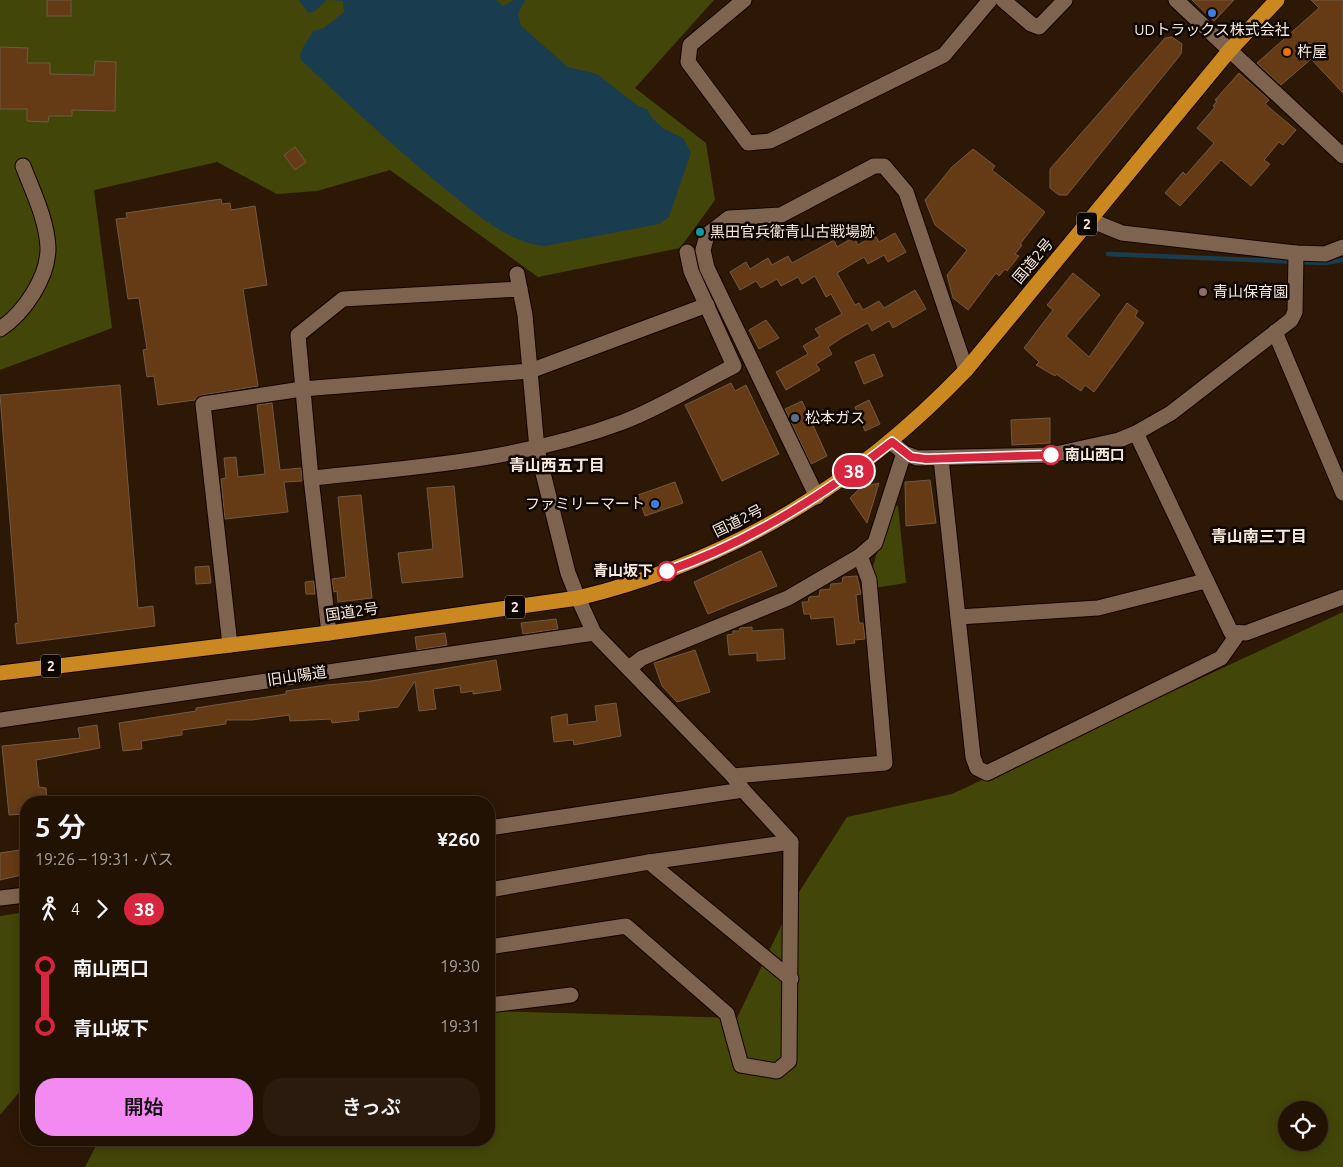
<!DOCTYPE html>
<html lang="ja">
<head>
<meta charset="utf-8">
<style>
	body { margin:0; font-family:Ubuntu,"Noto Sans JP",sans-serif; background:#2a1b0e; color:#f1f3f6; height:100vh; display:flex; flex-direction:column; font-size:19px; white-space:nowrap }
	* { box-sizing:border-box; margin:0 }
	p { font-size:16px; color:#a29e9a }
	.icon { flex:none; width:28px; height:28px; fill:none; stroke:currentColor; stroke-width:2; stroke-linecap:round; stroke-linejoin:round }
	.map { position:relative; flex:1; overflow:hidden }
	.details { position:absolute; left:20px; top:796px; width:475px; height:350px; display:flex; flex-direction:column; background:#221204; border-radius:20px; box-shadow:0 2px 12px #0003,0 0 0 1px #3f3226 }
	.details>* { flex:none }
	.badge { padding:0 10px; border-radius:16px; font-size:18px; line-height:32px }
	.fabs { position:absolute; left:1278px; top:1101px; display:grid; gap:10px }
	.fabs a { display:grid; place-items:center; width:50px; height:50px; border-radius:50%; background:#221204; box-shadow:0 2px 12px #0003,0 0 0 1px #3f3226; font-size:25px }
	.map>.badge { position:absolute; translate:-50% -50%; box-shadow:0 0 0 2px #fff }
	.legs { display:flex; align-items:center; gap:8px; height:55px; padding:0 15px; font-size:16px }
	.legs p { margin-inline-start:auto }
	.head { display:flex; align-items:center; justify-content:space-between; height:85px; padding:0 15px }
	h1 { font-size:28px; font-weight:600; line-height:38px }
	.action { display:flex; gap:10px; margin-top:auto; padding:10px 15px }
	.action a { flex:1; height:58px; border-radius:20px; background:#f38af1; color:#111; font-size:20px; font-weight:600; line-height:58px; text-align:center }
	.action a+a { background:#2a1b0e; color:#f1f3f6 }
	ul { padding:0 15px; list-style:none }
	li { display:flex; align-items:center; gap:18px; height:60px; font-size:19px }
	li i { display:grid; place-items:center; width:8px; height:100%; margin:0 6px; background:currentColor }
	li i::after { content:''; width:12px; height:12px; margin:-6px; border:4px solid; border-radius:50%; background:#221204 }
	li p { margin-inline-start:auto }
	li:first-child i { background:linear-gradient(#0000 50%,currentColor 0) }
	li:last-child i { background:linear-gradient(currentColor 50%,#0000 0) }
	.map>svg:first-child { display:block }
	.green { fill:#434609; fill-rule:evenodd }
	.water { fill:#193d4f }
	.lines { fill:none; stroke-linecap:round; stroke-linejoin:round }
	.stream { stroke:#193d4f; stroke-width:4.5 }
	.building { fill:#643b14; stroke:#725843 }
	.street-casing { stroke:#140300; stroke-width:17 }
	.secondary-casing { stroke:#140300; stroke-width:17 }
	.highway-casing { stroke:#140300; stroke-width:17 }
	.street { stroke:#7e644f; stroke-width:15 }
	.secondary { stroke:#7e644f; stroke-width:15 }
	.highway { stroke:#cc8820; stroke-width:15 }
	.line-1-casing { stroke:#fff; stroke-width:11 }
	.line-1 { stroke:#d7263d; stroke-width:8 }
	.shop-dot { fill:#3f7fe0; stroke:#0e0601; stroke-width:2 }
	.food-dot { fill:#e8710a; stroke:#0e0601; stroke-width:2 }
	.culture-dot { fill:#0f9aa8; stroke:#0e0601; stroke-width:2 }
	.education-dot { fill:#8d6e63; stroke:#0e0601; stroke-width:2 }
	.service-dot { fill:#5c6f8a; stroke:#0e0601; stroke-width:2 }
	.stop-1-dot { fill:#fff; stroke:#d7263d; stroke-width:2.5 }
	.labels { text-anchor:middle; stroke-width:5; stroke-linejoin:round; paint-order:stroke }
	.shield { fill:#0e0601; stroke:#b1a49a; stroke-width:1 }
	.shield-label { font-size:14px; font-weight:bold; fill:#f7e8dc }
	.poi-label { font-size:15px; fill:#f7e8dc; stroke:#0e0601; text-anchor:start }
	.street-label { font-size:15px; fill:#f7e8dc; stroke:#0e0601 }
	.stop-label { font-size:15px; font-weight:bold; fill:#f7e8dc; stroke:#0e0601; text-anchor:start }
	.neighbourhood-label { font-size:16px; font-weight:bold; fill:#f7e8dc; stroke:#0e0601 }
</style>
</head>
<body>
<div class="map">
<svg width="1343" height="1167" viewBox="0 0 1343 1167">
	<rect width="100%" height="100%" fill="#2d1805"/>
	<g class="green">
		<polygon points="0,0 714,0 635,88 706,143 715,200 680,248 538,277 390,170 317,191 277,194 217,162 94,190 112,328 0,370"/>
		<polygon points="892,506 898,506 906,583 874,588 873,566"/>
		<path d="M1343,612V1167H85L99,1140H489V1011L737,1018L792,903L847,817L952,794ZM1286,1110H1319V1142H1286Z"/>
		<polygon points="26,912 26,1084 0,1115 0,916"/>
	</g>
	<g class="water">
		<polygon points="299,0 327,0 315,11 308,13"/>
		<path d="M330,0H496L503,6L514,0H525L518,14L521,26L568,67L597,74L638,106L647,109L652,118L664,129L683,138L691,153L669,217L659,224L545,246C509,243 478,215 450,193C398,151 349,105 300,59L301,51L313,31L324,28L344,12L343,1Z"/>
	</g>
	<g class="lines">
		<polyline class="stream" points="1108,254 1325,263 1343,260"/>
	</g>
	<g class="building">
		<rect x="47" y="0" width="24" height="16"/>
		<polygon points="1192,0 1234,0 1214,21"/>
		<polygon points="1311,0 1343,0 1343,93 1311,59 1281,85 1257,63 1319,8"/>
		<polygon points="1172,37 1182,44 1181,54 1067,195 1059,195 1050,188 1050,169 1165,38"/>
		<polygon points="0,47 28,48 27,63 50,63 50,74 94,75 95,61 116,62 115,111 72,110 72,116 49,116 48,122 27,121 27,109 0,109"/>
		<polygon points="1239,73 1269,100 1265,104 1296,130 1283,145 1279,142 1264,160 1270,164 1251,186 1221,160 1180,206 1165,193 1183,172 1186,175 1214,143 1197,128 1215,107 1213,106 1217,101 1215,100"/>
		<polygon points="295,147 306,162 295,170 284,155"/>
		<polygon points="973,149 995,166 992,170 1045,212 1020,244 1022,245 1015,254 1019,256 1007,271 1005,269 999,276 996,273 968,310 953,298 947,275 967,250 935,225 925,200 952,167"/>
		<polygon points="221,199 222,204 230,203 231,210 255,206 267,285 243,289 258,386 202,395 195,400 158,405 154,376 147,377 143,350 147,349 139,298 128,299 116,219 127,218 126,213"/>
		<polygon points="895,233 906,252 888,262 884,255 868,264 864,257 837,273 855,305 859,303 863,310 879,301 884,308 915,290 926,309 893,328 889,321 872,331 868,323 843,337 828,347 832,354 816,364 820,370 786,390 776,372 808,354 803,346 820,336 815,329 842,314 831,294 826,297 815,276 802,284 798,277 781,286 777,279 761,288 756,281 740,290 730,272 746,262 750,269 768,258 772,265 788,256 792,263 834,240 837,247 854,237 858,245 875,235 879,242"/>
		<polygon points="1073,273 1100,295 1066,336 1089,357 1127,303 1138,311 1135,316 1144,323 1094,392 1085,385 1081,391 1056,374 1055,376 1036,365 1039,362 1024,348 1053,310 1047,305"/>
		<polygon points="766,320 779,338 759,349 749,330"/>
		<polygon points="874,354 883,376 864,384 855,362"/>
		<polygon points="731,383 735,391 746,385 779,454 722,481 685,405"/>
		<polygon points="120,385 138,608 153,606 155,626 17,644 15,624 18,623 0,395"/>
		<polygon points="869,400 880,424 865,431 855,407"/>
		<polygon points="802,401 827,456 811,464 785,409"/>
		<polygon points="272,403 280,470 301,468 302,481 284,482 288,512 225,519 221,479 226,478 224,458 236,457 238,477 265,474 257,405"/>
		<polygon points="1050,418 1050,443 1012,445 1011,420"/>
		<polygon points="930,480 936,523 906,526 905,482"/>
		<polygon points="675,482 683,503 645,516 638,495"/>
		<polygon points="879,483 867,523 850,498 861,487"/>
		<polygon points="454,486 463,577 402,583 398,553 433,549 427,488"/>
		<polygon points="361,495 372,598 338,602 337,591 334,592 332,579 346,577 338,497"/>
		<polygon points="761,551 777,586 708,614 694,582"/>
		<polygon points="209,566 211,583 196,584 195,567"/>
		<polygon points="857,576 861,594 856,595 859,623 863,623 865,639 854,640 855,643 837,645 834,617 811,619 810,614 804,614 802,602 808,602 809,597 819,596 820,590 830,589 831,584 842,583 843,577"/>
		<polygon points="314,581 315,594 306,594 305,582"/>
		<polygon points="556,619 558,629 523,634 521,623"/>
		<polygon points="752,627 752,631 783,629 785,659 757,661 757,653 729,655 727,635 733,634 733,631 739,631 740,628"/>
		<polygon points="445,633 447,645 417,650 415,637"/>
		<polygon points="695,650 710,692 677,702 662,686 654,663"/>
		<polygon points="496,660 501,690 473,694 473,691 461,693 460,685 433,689 436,709 419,711 415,681 398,707 358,712 359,720 332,723 331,719 290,721 289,715 252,720 226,720 226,724 182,730 182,735 141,741 142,749 123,751 119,723 196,711 196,708 286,694 286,691 327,685 371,681"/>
		<polygon points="616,703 621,736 574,745 573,740 554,742 551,717 567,714 568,725 597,721 595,706"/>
		<polygon points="97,725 100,748 36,760 39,787 46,788 47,802 26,802 26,814 9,815 2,746 80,738 78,728"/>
		<polygon points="26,849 26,874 0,880 0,853"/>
	</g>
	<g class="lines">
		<g class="street-casing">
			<g id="street">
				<polyline points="744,0 690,45 688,62 748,143 770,141 944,55 990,0"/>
				<polyline points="1003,0 1031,24 1039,27 1065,0"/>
				<polyline points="1176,0 1343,156"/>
				<polyline points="1090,220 1122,233 1296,253 1325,254 1343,247"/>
				<path d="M0,329C24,313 48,278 48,248C47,220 33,192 23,166"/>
				<polyline points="1275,332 1343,493"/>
				<polyline points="941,459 973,757 977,768 987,773 1221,658 1238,634"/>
				<path d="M311,478C418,467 521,460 623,422C660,408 698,384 734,366L691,271L687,252"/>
				<polyline points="817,497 707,268 703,250 707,235 729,218 781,215 874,166 884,166 906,192 966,370"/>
				<polyline points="958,617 1098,608 1205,581"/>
				<polyline points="329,633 311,478 298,335 343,299 520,289"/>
				<polyline points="230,645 203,404 302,389 530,371 707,305"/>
				<polyline points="629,668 642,658 788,598 860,556 875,543 904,453"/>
				<polyline points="0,720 594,633"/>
				<polyline points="733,776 885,763 869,580 860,556"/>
				<polyline points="489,828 743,790"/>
				<polyline points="649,862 791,979"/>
				<polyline points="489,890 649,862 791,842"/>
				<polyline points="0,898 26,895"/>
				<polyline points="489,947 626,926 727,1014 741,1065 777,1071 789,1061 791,842 743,790 733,776 594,633 578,598 568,573 537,449 525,315 517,274"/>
				<polyline points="489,1005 571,995"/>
			</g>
		</g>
		<g class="secondary-casing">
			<g id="secondary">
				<polyline points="1136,433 1231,632 1246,633 1343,597"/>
				<polyline points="891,442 904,453 917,458 1051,455 1119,440 1136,433 1171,413 1291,320 1295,312 1296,253"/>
			</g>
		</g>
		<g class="highway-casing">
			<path id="highway" d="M0,673L329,633L578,598C732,561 857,484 966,370L1229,51L1277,0"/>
		</g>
		<use href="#street" class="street"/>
		<use href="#secondary" class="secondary"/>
		<use href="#highway" class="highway"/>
	</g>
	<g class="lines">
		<g class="line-1-casing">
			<path id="line-1" d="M667,571C750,542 823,496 892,442L911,457L926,459L1051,455"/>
		</g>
		<use href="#line-1" class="line-1"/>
	</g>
	<g class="shop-dot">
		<circle cx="1212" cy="13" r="5"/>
		<circle cx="655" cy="504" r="5"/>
	</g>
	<circle class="food-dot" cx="1287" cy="52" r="5"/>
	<circle class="culture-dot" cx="700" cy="232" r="5"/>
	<circle class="education-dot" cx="1203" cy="292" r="5"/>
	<circle class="service-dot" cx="795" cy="418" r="5"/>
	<g class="stop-1-dot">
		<circle cx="1051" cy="455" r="9"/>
		<circle cx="667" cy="571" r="9"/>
	</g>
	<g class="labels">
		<g class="shield">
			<rect x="1077" y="212.5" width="20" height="23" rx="4"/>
			<rect x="505" y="595.5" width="20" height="23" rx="4"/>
			<rect x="41" y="654.5" width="20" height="23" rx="4"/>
		</g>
		<g class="shield-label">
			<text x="1087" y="229">2</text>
			<text x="515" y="612">2</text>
			<text x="51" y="671">2</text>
		</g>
		<g class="poi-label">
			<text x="1212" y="35" text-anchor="middle">UDトラックス株式会社</text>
			<text x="1297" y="57">杵屋</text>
			<text x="710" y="237">黒田官兵衛青山古戦場跡</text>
			<text x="1213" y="297">青山保育園</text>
			<text x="805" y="423">松本ガス</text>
			<text x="645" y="509" text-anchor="end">ファミリーマート</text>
		</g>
		<g class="street-label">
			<text transform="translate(1033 261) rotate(-50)" y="5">国道2号</text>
			<text transform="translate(738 521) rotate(-26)" y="5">国道2号</text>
			<text transform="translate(352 612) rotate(-8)" y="5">国道2号</text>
			<text transform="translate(297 676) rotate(-8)" y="5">旧山陽道</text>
		</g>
		<g class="stop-label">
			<text x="1065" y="460">南山西口</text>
			<text x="653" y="576" text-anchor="end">青山坂下</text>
		</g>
		<g class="neighbourhood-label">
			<text x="557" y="471">青山西五丁目</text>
			<text x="1259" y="542">青山南三丁目</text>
		</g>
	</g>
</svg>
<div class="fabs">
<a><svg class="icon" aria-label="locate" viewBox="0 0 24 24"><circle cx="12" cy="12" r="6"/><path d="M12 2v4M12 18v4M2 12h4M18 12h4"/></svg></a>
</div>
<b class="badge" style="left:854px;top:471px;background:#d7263d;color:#fff">38</b>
<section class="details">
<div class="head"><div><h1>5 分</h1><p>19:26 – 19:31 · バス</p></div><b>¥260</b></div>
<div class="legs"><svg class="icon" aria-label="walk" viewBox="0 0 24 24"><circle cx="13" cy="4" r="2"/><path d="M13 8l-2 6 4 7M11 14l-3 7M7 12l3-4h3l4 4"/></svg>4<svg class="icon" aria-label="forward" viewBox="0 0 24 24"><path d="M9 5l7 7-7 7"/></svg><b class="badge" style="background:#d7263d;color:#fff">38</b></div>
<ul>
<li><i style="color:#d7263d"></i><b>南山西口</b><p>19:30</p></li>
<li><i style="color:#d7263d"></i><b>青山坂下</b><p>19:31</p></li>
</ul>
<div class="action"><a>開始</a><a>きっぷ</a></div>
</section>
</div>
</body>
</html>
